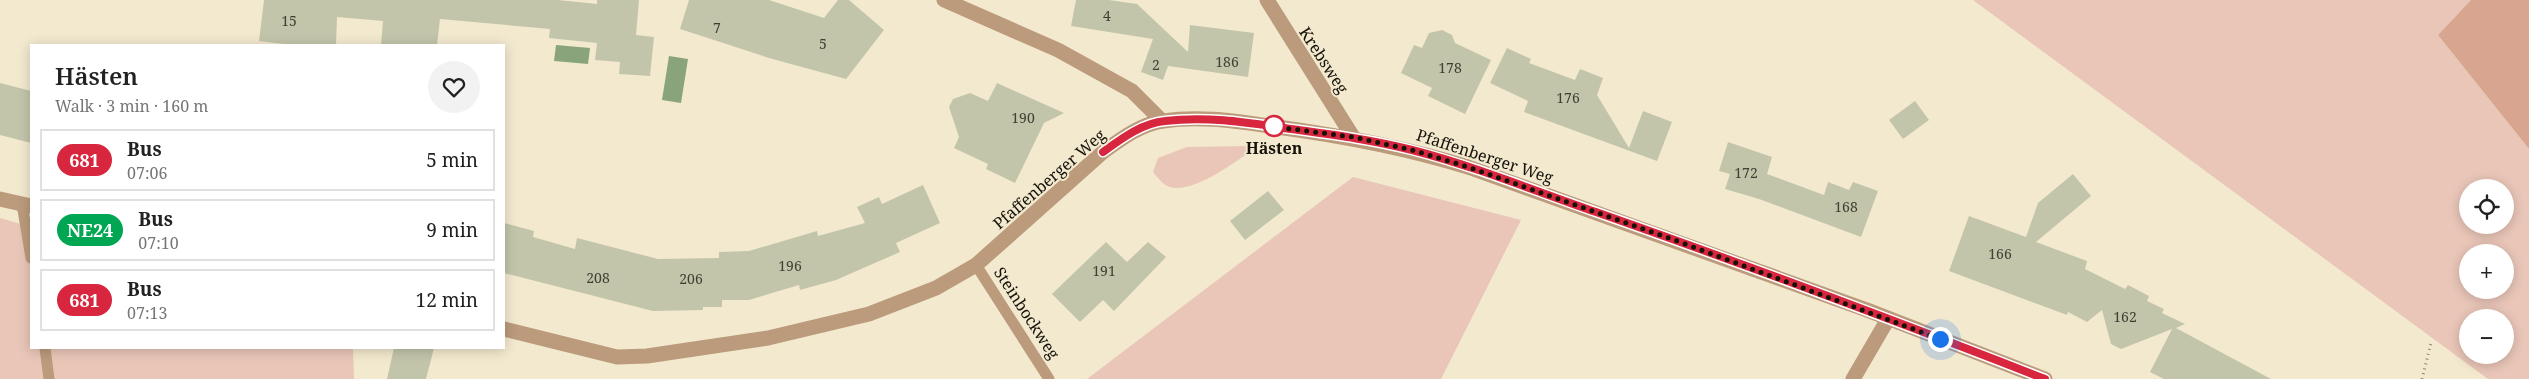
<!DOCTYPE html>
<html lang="en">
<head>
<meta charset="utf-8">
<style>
	body { margin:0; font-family:"Noto Serif",serif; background:#f2f2f2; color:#222; height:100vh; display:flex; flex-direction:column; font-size:19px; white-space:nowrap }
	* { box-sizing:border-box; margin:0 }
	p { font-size:16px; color:#767676 }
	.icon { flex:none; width:28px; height:28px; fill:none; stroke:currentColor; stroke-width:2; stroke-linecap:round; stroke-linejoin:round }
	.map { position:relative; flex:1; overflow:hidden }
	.side { position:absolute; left:30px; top:44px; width:475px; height:305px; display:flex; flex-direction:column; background:#fff; border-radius:0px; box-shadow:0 2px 12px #0003 }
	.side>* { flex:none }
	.badge { padding:0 10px; border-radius:16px; font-size:18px; line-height:32px }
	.buttons { position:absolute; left:2459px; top:179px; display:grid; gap:10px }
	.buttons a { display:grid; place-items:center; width:55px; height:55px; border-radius:50%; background:#fff; box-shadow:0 2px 12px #0003; font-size:25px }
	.you { position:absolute; width:25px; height:25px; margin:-12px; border:4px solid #fff; border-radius:50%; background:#1a73e8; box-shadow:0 0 0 8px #1a73e833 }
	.map>.badge { position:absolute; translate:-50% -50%; box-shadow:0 0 0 2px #fff }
	.round { display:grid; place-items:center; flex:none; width:52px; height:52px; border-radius:26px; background:#f2f2f2 }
	.overview { display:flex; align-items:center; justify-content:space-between; height:85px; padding:0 25px }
	h1 { font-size:24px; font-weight:600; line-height:38px }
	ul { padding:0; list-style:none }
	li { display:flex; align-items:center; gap:15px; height:62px; margin:0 10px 8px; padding:0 15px; border:2px solid #e0e0e0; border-radius:0px }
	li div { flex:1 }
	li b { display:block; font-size:19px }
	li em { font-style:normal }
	li .badge { min-width:55px; font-weight:700; text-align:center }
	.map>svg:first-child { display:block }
	.green { fill:#e9c6b8; fill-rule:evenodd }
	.forest { fill:#d8a591 }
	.water { fill:#89a47a }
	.building { fill:#c3c5ab }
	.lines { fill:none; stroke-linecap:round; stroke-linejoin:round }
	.path { stroke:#8e8775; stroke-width:3; stroke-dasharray:1 4; stroke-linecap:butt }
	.lane { stroke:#bb9b7c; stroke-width:11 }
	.street { stroke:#bb9b7c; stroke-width:15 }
	.line-casing { stroke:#fff; stroke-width:11 }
	.line { stroke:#d7263d; stroke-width:8 }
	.walk { stroke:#151209; stroke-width:5; stroke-dasharray:0 9 }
	.stop-dot { fill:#fff; stroke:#d7263d; stroke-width:2.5 }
	.labels { text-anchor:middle; stroke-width:4; stroke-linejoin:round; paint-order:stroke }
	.number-label { font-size:14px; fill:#403f32 }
	.street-label { font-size:16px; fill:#151209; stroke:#f3e9cf }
	.stop-label { font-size:16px; font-weight:bold; fill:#151209; stroke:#f3e9cf }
</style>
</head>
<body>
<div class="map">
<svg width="2529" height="379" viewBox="0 0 2529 379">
	<rect width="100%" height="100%" fill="#f3e9cf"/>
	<g class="green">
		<path d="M1973,0H2471L2438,35L2529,149V379H2488ZM2468,188H2505V225H2468ZM2468,252H2505V290H2468ZM2468,318H2505V355H2468Z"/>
		<path d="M1250,146L1251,151C1234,163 1192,194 1170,187C1163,185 1158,178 1153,172L1158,158L1187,147Z"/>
		<polygon points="1353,177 1521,220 1441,379 1087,379"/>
		<polygon points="0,218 31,227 31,348 353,348 354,379 0,379"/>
	</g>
	<polygon class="forest" points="2471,0 2529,0 2529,149 2438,35"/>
	<g class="water">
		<polygon points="556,45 590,48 588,64 554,61"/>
		<polygon points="669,56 688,59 681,103 662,100"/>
	</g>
	<g class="building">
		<polygon points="264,0 558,0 597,4 597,0 639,0 636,35 654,37 650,76 619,74 620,62 595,60 597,43 549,38 550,29 440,19 437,45 381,45 383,21 337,17 336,45 292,45 259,41"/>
		<polygon points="689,0 769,0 824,18 838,0 849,0 884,30 846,79 769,58 680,29"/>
		<polygon points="1076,0 1109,0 1137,4 1188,52 1190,25 1254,33 1248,77 1168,66 1163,80 1141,72 1153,39 1071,26"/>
		<polygon points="1442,30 1452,35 1455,43 1491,60 1465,114 1428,96 1432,88 1401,73 1414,45 1422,48 1429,33"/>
		<polygon points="1507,48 1531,59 1529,63 1575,80 1580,69 1603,78 1597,95 1629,148 1643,111 1672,122 1657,161 1524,112 1528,101 1490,83"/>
		<polygon points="0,83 31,91 31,143 0,135"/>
		<polygon points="997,83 1064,113 1044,123 1015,183 986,169 988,164 954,148 959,137 949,107 953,99 970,93 988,101"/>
		<polygon points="1915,101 1929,120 1903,139 1889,120"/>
		<polygon points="1728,142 1772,157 1767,174 1824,195 1828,182 1849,190 1853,182 1878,191 1861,237 1759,199 1725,189 1730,174 1719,171"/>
		<polygon points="2073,174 2091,196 2036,242 2087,261 2085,269 2125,289 2128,285 2149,296 2147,301 2164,309 2162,313 2185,324 2176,328 2271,379 2164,379 2150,372 2172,329 2121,349 2111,344 2102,310 2087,322 2068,312 2067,315 1949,271 1969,216 2026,237 2038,203"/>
		<polygon points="923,185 940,223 896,243 900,252 836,280 800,290 799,285 749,300 722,300 722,307 703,307 703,310 653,311 504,273 504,223 534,231 533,237 575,249 577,238 658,259 719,258 719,252 749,251 817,231 818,236 865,223 857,207 879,197 882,204"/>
		<polygon points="1268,191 1284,210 1245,240 1230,221"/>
		<polygon points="1106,242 1127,262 1148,242 1166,257 1114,311 1103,300 1080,322 1052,294"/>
		<polygon points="394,348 434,348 426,379 387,379"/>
	</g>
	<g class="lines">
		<polyline class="path" points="2422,379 2431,343"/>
		<g class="lane">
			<polyline points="22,204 31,258"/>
			<polyline points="976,265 1049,379"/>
			<polyline points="45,348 49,379"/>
		</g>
		<g class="street">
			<polyline points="944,0 1058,50 1132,91 1162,121"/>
			<polyline points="1267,0 1353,137"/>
			<polyline points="0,199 31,206"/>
			<path d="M504,329L617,357L647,356L768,338L869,314L936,288L976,265L1103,152C1121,139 1141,124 1163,121C1202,115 1240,122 1277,127C1344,136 1403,147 1468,167L1867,310L2045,379"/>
			<polyline points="1853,379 1888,319"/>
		</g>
	</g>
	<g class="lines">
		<g class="line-casing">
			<path id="line" d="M1103,152C1121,139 1142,123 1165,121C1205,116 1244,122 1284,128C1327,134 1369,139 1412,150C1474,166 1535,191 1596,212C1747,265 1896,321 2045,379"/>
		</g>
		<use href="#line" class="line"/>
		<polyline class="walk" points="1274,126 1268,126 1353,137 1412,150 1468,167 1669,238 1940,339"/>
	</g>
	<circle class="stop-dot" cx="1274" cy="126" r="10"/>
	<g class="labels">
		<g class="number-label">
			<text x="1107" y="21">4</text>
			<text x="289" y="26">15</text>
			<text x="717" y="33">7</text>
			<text x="823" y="49">5</text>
			<text x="1227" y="67">186</text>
			<text x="1156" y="70">2</text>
			<text x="1450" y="73">178</text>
			<text x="1568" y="103">176</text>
			<text x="1023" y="123">190</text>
			<text x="1746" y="178">172</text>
			<text x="1846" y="212">168</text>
			<text x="2000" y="259">166</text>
			<text x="790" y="271">196</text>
			<text x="1104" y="276">191</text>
			<text x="598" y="283">208</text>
			<text x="691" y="284">206</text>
			<text x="2125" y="322">162</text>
		</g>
		<g class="street-label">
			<text transform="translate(1324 60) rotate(57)" y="6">Krebsweg</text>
			<text transform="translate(1485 156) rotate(18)" y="6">Pfaffenberger Weg</text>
			<text transform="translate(1049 179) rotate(-41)" y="6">Pfaffenberger Weg</text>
			<text transform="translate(1027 313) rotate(57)" y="6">Steinbockweg</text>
		</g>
		<g class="stop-label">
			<text x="1274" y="154">Hästen</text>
		</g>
	</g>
</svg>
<div class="buttons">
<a><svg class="icon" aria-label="locate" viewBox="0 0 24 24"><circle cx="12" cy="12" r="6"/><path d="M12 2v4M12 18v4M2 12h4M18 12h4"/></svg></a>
<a>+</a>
<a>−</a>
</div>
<div class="you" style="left:1940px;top:339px"></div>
<section class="side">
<div class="overview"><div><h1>Hästen</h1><p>Walk · 3 min · 160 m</p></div><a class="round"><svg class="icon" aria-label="heart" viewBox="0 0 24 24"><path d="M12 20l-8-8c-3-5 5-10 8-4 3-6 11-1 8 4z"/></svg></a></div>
<ul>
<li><span class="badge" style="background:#d7263d;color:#fff">681</span><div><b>Bus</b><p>07:06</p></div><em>5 min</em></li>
<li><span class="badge" style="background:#00a651;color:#fff">NE24</span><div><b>Bus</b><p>07:10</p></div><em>9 min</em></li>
<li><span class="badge" style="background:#d7263d;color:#fff">681</span><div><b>Bus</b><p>07:13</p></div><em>12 min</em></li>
</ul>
</section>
</div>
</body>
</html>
